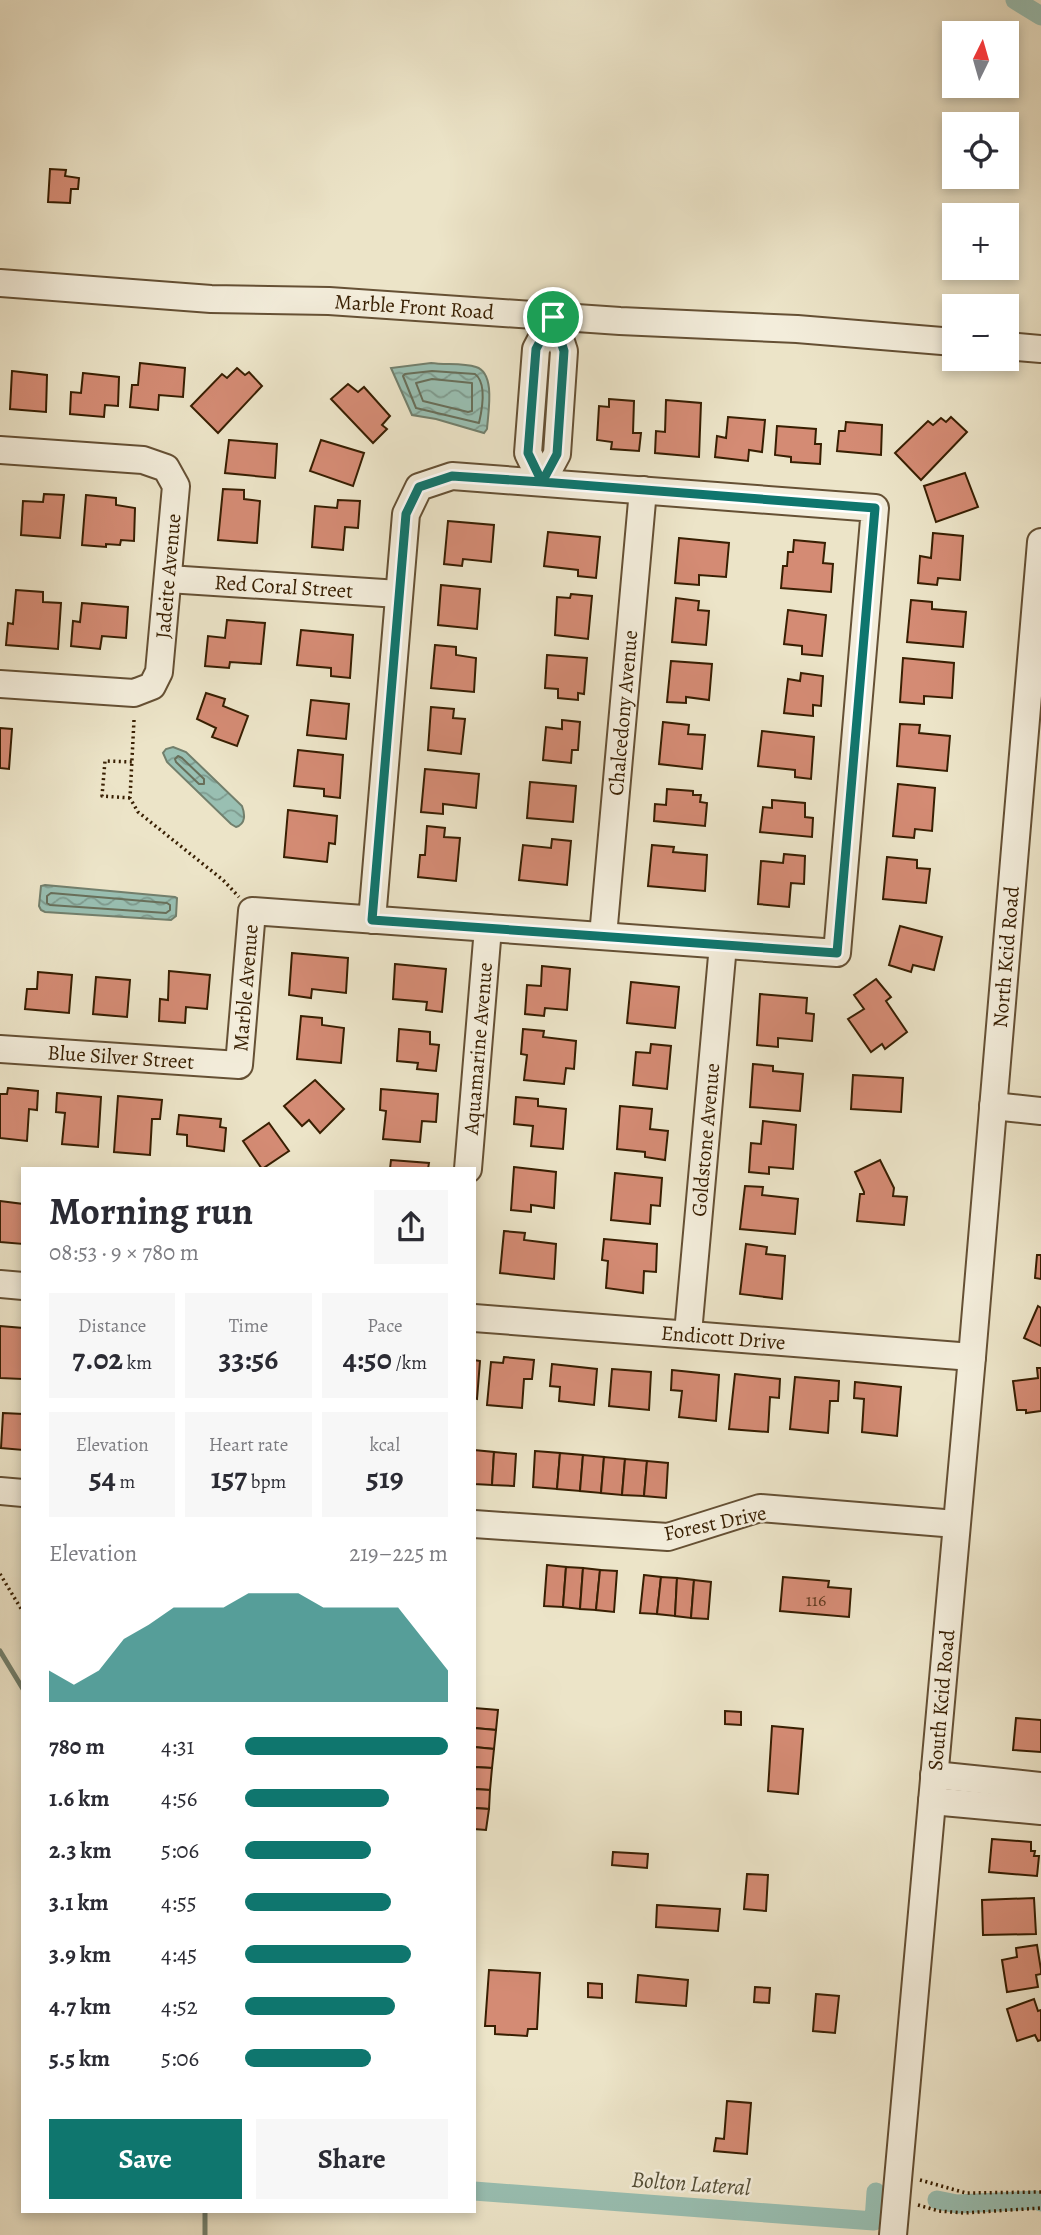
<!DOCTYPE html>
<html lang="en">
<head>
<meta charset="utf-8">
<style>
	body { margin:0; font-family:Alegreya,serif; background:#f7f7f7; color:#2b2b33; height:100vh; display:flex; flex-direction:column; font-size:26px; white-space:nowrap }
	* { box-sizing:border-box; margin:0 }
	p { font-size:23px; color:#7c7c81 }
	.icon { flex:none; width:38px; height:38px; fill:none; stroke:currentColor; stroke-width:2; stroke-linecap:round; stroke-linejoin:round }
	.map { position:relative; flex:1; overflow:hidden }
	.drawer { position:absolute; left:21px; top:1167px; width:455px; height:1046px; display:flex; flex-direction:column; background:#fff; border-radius:0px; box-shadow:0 4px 10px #0003 }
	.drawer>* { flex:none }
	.needle { width:46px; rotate:5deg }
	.tools { position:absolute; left:942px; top:21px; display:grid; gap:14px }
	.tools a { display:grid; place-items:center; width:77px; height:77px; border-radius:0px; background:#fff; box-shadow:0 4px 10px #0003; font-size:35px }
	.pin { position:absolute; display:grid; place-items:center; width:60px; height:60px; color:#fff; margin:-30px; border:4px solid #fff; border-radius:50%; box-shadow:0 2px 7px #0007 }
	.round { display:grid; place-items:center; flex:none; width:74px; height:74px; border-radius:0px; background:#f7f7f7 }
	.headline { display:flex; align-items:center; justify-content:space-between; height:119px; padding:0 28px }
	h1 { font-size:38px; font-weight:700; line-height:52px }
	.stats { display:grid; grid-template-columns:repeat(3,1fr); gap:10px; height:119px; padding:7px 28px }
	.stats div { display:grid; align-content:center; border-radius:0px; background:#f7f7f7; text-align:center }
	.stats b { font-size:30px; font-weight:700 }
	.stats small { font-size:19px; font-weight:400 }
	.stats p { font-size:19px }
	.chart { height:196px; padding:14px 28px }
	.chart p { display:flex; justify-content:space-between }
	.chart svg { width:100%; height:126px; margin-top:7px; fill:#0f766e; opacity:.7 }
	.primary-button { display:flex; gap:14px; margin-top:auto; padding:14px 28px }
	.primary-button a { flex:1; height:80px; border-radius:0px; background:#0f766e; color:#fff; font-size:28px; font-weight:700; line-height:80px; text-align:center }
	.primary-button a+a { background:#f7f7f7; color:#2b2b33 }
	ul { padding:0 28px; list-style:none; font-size:23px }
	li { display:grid; grid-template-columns:112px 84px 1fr; align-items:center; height:52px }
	li i { height:18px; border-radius:9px; background:#0f766e }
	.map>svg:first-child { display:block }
	.water { fill:url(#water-waves); stroke:#727f6c; stroke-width:2 }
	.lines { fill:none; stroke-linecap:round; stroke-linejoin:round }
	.shore { stroke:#686f5a; stroke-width:2 }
	.stream { stroke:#727f6c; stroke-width:5 }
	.canal { stroke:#99bfb2; stroke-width:19 }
	.building { fill:#d48b74; stroke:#381f02; stroke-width:2 }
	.minor-casing { stroke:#655034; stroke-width:30 }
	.path { stroke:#381f02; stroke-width:3.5; stroke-dasharray:2 3.5; stroke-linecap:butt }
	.minor { stroke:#f3eddb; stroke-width:26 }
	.route-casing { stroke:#fff; stroke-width:14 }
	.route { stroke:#0f766e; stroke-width:9 }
	.labels { text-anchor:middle; stroke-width:5; stroke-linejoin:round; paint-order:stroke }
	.number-label { font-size:18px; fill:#5f3a1e }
	.street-label { font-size:21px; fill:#381f02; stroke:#f3eddb }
	.water-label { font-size:23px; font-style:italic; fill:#554f37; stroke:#f3eddb }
</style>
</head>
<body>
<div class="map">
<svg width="1041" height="2235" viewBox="0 0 1041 2235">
	<defs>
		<pattern id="water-waves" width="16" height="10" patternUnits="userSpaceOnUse" patternTransform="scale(1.75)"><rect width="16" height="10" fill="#99bfb2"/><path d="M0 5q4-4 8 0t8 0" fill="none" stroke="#7e9b8f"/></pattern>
	</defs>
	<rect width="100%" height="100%" fill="#ece4c8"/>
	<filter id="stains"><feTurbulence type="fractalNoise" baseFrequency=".00286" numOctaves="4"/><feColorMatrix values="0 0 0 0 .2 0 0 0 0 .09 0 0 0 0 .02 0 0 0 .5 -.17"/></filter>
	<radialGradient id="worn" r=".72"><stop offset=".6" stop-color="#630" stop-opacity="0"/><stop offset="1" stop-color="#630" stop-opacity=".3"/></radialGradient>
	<g class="water">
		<path d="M431,363C445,365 463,363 476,367C496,373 488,413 487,429L484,433L436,419L412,415L391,368Z"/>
		<path d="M173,747L186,752L242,806C245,814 246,824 236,827L231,824L167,762L163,753L166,749Z"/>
		<path d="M45,885L175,897L177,898L176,916L171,920L45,912L41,910L39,906L41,886Z"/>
	</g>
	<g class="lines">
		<g class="shore">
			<path d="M432,371L475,374C487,383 482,410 479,423L416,408L403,376L405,374Z"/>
			<path d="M432,379L472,383V411L468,412L423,401L416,383Z"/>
			<path d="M178,756L182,758L204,779V784H199L176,762L175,759Z"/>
			<path d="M51,893L167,903L170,905V910L166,913L50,905L47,903V896Z"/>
		</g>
		<g class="stream">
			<path d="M0,1651L23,1689"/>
			<path d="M205,2212V2235"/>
		</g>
		<g class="canal">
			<path d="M1015,0L1041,16"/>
			<path d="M474,2191L874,2221L876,2192"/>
			<path d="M937,2200L957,2204L1036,2200L1041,2202"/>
		</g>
	</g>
	<g class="building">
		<path d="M50,169L66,170L65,176L79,178L78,189H71L70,203L48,202Z"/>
		<path d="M140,363L185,368L183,397L159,395L158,410L130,407L132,385H138Z"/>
		<path d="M237,368L245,375L249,372L262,386L218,433L191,406L222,374L227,378Z"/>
		<path d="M12,371L47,375L46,412L10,409Z"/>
		<path d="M83,373L119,377L118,406L105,405L104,417L70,414L71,392L81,393Z"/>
		<path d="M348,384L358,392L364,387L390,416L382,425L387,429L373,443L331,399Z"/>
		<path d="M609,399L634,401L633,433H641L639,451L611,449L612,442L597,440L599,406L609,407Z"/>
		<path d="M666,400L701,403L699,457L655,453L656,431L665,432Z"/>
		<path d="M728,417L765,420L762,452L749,450L748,461L715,457L717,436L726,438Z"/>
		<path d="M951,417L967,432L921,480L895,453L928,421L933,425L941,418L946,422Z"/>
		<path d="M846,422L882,425L881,455L837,451L839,431H845Z"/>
		<path d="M777,426L816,429L815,444H821L820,464L791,462V457L775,455Z"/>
		<path d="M229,440L277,444L275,478L225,473Z"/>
		<path d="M321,440L364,453L353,486L310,471Z"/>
		<path d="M965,473L978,507L936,522L924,486Z"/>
		<path d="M223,489L244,490V499L260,501L257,543L218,540Z"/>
		<path d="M44,494L64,495L60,538L21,535L23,501L43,502Z"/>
		<path d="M86,495L116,498V505L135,508L134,541L121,540L120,545L106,544V547L82,545Z"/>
		<path d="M338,500L360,501L358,528L345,527L343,550L312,547L315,506L337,508Z"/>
		<path d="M448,521L494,525L491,562L463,559L462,566L444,564Z"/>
		<path d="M548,532L600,537L596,578L578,576V570L544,566Z"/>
		<path d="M933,533L963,536L960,580L938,578L937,585L918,583L920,556L931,558Z"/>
		<path d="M679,538L729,543L726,577L699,575V585L675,583Z"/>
		<path d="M794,540L825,543L823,563L833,564L831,592L781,588L783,566H787L788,552H793Z"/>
		<path d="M441,585L480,589L477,629L438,625Z"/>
		<path d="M16,590L43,592V602L61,603L58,649L6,645L8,623L13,624Z"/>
		<path d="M571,594L592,596L588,639L555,635L557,597L570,598Z"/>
		<path d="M676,598L699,601L698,610L709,611L706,645L672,642Z"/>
		<path d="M911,600L932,602V609L966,612L963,647L907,642Z"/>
		<path d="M82,603L128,607L126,638L102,636L100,649L71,646L73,621L80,622Z"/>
		<path d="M788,610L826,615L822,656L802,654V646L784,644Z"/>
		<path d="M227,620L265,623L261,664L230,662L229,668L205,666L208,636L225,638Z"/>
		<path d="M301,630L353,635L350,678L331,676V668L297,665Z"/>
		<path d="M435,645L456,647V655L476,658L474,692L431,688Z"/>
		<path d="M547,655L587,658L584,694L578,693V700L558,698V689L545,688Z"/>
		<path d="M903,658L954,663L952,698L924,696V704L900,702Z"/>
		<path d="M671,661L712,664L709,700L686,697V703L667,702Z"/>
		<path d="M801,673L823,676L821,706L813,705V716L784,713L788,679L800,681Z"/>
		<path d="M206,693L225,699L223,706L248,716L237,746L212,737L216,728L197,719Z"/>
		<path d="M311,700L349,704L346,739L307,735Z"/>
		<path d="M431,707L454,709L453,718L465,719L461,754L428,750Z"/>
		<path d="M562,720L580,722L578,750H572L571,763L543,760L546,727L562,729Z"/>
		<path d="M663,722L689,725L688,734L705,735L702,769L659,764Z"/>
		<path d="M900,724L920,725L919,733L950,736L947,771L897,766Z"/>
		<path d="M0,728L12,729L9,769L0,768Z"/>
		<path d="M762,731L814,737L811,779L795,777V770L758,766Z"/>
		<path d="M298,750L343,755L340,798L324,796V789L294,786Z"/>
		<path d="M425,769L479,774L476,808L443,804V814L421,812Z"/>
		<path d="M530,782L576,786L573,822L527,818Z"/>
		<path d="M898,784L935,788L932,831L915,829L914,838L893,836Z"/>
		<path d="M667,789L693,791V795H701L700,802L707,803L705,826L654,821L655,804L666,805Z"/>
		<path d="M772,800L805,803V817L813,818L812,837L760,832L763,807L772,808Z"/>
		<path d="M288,810L337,816L335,844L329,843L327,862L284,857Z"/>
		<path d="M427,826L445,828L444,837L460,838L456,881L418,877L420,855H425Z"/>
		<path d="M552,839L571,841L567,885L519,880L523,845L551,848Z"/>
		<path d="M652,845L674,847L673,852L707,855L705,891L648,886Z"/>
		<path d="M784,854L805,856L804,884L791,883L789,907L758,904L761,861L783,863Z"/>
		<path d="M887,857L917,860V868L930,869L926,903L883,899Z"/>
		<path d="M900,926L942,937L934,970L913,965L911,972L889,965Z"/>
		<path d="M292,953L348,958L346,993L312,989L311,998L289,995Z"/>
		<path d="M395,964L446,969L442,1012L426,1010L427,1002L393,999Z"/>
		<path d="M542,966L570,969L567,1010L545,1008L544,1016L525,1014L527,985L541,986Z"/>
		<path d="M169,971L210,975L207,1009L186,1007L185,1023L159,1021L160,999L168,1000Z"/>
		<path d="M38,972L72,975L69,1013L25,1009L27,989H37Z"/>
		<path d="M96,977L130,980L127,1017L93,1014Z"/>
		<path d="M876,979L891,997L886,1001L907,1032L885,1049L882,1044L871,1052L848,1019L864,1009L854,995Z"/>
		<path d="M631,982L679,987L675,1028L627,1023Z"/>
		<path d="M760,994L807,998L806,1013L814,1014L812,1041L778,1038V1047L757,1045Z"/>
		<path d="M301,1016L322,1018V1025L344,1028L341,1063L297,1059Z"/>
		<path d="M399,1029L430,1032V1044L439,1045L436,1071L417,1069L418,1063L397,1061Z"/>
		<path d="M523,1029L544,1031L543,1037L576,1041L574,1069L566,1068L564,1084L524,1080L527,1055L521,1054Z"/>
		<path d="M651,1044L671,1046L667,1089L633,1085L636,1052L650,1053Z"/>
		<path d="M753,1064L773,1066V1071L803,1074L800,1111L750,1107Z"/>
		<path d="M853,1075L903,1078L901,1112L851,1109Z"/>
		<path d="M315,1080L344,1109L320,1133L309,1120L302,1126L284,1106Z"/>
		<path d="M8,1088L38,1091L37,1110L29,1109L27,1141L0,1138V1094H7Z"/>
		<path d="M381,1089L438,1094L436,1122L422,1121L420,1142L383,1139L386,1111L380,1110Z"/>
		<path d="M57,1093L101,1097L98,1147L62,1144L65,1113L56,1112Z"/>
		<path d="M118,1096L162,1100L160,1119H152L150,1155L114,1152Z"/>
		<path d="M516,1097L538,1099V1106L566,1109L563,1149L531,1146L533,1126L514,1124Z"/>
		<path d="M620,1106L652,1109L650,1129L668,1131L665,1160L645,1157V1152L617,1149Z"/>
		<path d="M179,1115L221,1119L220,1127L226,1128L224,1151L187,1146V1135L177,1134Z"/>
		<path d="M763,1121L796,1125L793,1169L769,1167V1174L749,1172L751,1143L761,1144Z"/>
		<path d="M269,1123L289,1151L262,1169L243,1141Z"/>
		<path d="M391,1160L429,1163L428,1169H390Z"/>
		<path d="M880,1160L894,1188L893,1196L907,1197L904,1225L857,1221L860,1194H864V1192L855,1172Z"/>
		<path d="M514,1167L556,1172L554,1208L531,1205V1212L511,1210Z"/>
		<path d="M615,1173L662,1178L660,1206L651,1205L650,1224L611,1220Z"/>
		<path d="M745,1186L763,1187L762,1195L798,1199L795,1234L740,1229Z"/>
		<path d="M0,1201L23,1204V1244L0,1242Z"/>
		<path d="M504,1231L525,1233L524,1240L556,1244L554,1279L500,1273Z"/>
		<path d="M604,1239L657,1244L656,1272L644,1271L643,1293L606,1288L608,1261L602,1260Z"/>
		<path d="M746,1244L767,1247L766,1254L785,1256L782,1299L740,1294Z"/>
		<path d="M1037,1255H1041V1279L1035,1278Z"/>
		<path d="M1038,1306L1041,1308V1346L1024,1338Z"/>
		<path d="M0,1326L23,1328L22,1379L0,1378Z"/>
		<path d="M504,1357L534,1360L532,1379H524L522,1408L487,1405L491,1362L503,1363Z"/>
		<path d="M474,1360L480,1361L477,1399L474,1398Z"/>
		<path d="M552,1364L597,1369L594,1405L559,1401L560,1387L550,1386Z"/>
		<path d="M1037,1368H1041V1411L1026,1413V1410H1017L1013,1381L1038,1378Z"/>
		<path d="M612,1369L651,1372L649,1410L609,1406Z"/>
		<path d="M672,1370L719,1375L716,1421L679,1417L682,1391L671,1390Z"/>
		<path d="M735,1374L780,1379L779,1398L770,1397L768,1432L729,1429Z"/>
		<path d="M795,1377L839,1381L838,1401H830L828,1433L790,1429Z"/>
		<path d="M855,1382L901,1387L897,1436L862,1432L864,1399L854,1398Z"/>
		<path d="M3,1413L23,1414V1450L1,1448Z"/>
		<path d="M474,1450L494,1452L492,1485L474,1484Z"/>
		<path d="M535,1451L560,1453L557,1489L533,1487Z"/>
		<path d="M494,1452L516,1454L514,1486L492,1485Z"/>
		<path d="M560,1453L583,1455L580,1491L557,1489Z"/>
		<path d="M583,1455L604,1457L601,1493L580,1491Z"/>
		<path d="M604,1457L625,1459L622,1495L601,1493Z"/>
		<path d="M625,1459L647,1461L644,1496L622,1495Z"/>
		<path d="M647,1461L668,1463L666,1498L644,1496Z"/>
		<path d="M547,1565L566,1567L563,1607L544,1606Z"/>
		<path d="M566,1567L583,1568L580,1609L563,1607Z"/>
		<path d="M583,1568L600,1570L596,1610L580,1609Z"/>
		<path d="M600,1570L617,1571L614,1612L596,1610Z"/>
		<path d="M644,1575L661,1577L657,1614L640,1613Z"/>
		<path d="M661,1577L677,1578L675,1616L657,1614Z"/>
		<path d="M783,1577L829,1581L828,1587L851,1589L849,1617L780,1611Z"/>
		<path d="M677,1578L694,1580L691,1618L675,1616Z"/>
		<path d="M694,1580L711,1582L708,1619L691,1618Z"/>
		<path d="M474,1708L498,1710L496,1730L474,1728Z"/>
		<path d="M725,1711L741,1712V1725L725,1724Z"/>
		<path d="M1016,1718L1041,1720V1752L1013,1750Z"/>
		<path d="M772,1726L803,1729L798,1794L768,1791Z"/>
		<path d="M474,1728L496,1730L494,1749L474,1747Z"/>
		<path d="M474,1747L494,1749L492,1768L474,1767Z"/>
		<path d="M474,1767L492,1768L490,1790L474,1789Z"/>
		<path d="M474,1789L490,1790L489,1809L474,1808Z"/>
		<path d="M474,1808L489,1809L486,1830L474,1829Z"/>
		<path d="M992,1839L1031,1842V1851H1035L1034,1856H1039L1037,1876L989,1872Z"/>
		<path d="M613,1852L648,1854L647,1868L612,1865Z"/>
		<path d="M747,1874L768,1875L766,1911L744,1909Z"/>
		<path d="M1034,1898L1036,1934L983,1935L982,1900Z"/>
		<path d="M657,1905L720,1909L718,1931L656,1927Z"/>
		<path d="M1037,1945L1041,1970V1974L1036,1975L1038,1987L1007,1992L1002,1960L1017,1957L1016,1948Z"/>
		<path d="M489,1970L540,1973L537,2029H528L527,2036L495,2034V2026H485Z"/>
		<path d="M638,1975L688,1980L686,2006L636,2002Z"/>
		<path d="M588,1983L602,1984V1998L588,1997Z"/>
		<path d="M755,1987L770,1988L769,2003L754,2002Z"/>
		<path d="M816,1994L839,1996L835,2033L813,2031Z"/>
		<path d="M1034,1999L1038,2011L1041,2010V2040L1038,2041L1035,2035L1017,2041L1007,2009Z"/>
		<path d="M727,2101L751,2103L747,2154L714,2151L716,2138L724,2139Z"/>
	</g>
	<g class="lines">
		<g class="minor-casing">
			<g id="minor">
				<path id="s1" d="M0,283L211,299L329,301L620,321L797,329L954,342"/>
				<path d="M1006,346L1041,349"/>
				<path d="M0,450L143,460L166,468L176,486L159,672L152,686L134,693L0,684"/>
				<path d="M542,482L528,453L536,349L553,317"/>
				<path d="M542,482L557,454L564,351L553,317"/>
				<path id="s2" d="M168,579L399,594"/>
				<path id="s3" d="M603,936L643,490"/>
				<path id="s4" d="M0,1049L239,1065L252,911L837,953L875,508L452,476L419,487L406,514L372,920"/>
				<path d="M993,1106L1041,1111"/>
				<path id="s5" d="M468,1169L488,928"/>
				<path d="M0,1284L23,1286"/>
				<path id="s6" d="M474,1318L972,1357"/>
				<path id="s7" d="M688,1333L723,945"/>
				<path d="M0,1491L23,1493"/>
				<path d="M474,1524L668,1537L760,1508L956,1524"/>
				<path d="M934,1775L1041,1786"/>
				<path d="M932,1801L1041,1811"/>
				<path id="s8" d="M893,2235L972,1357L1041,542"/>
			</g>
		</g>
		<g class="path">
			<path d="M134,720L130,798L138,812L223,880L239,897"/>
			<path d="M130,798L102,796L105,761L134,762"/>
			<path d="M0,1574L23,1612"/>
			<path d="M920,2180L966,2193L1041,2192"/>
			<path d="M918,2205L939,2211L964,2213L1041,2208"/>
		</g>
		<use href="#minor" class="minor"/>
	</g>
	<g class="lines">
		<g class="route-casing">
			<path id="route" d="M553,317L564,351L557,454L542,482L452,476L419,487L406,514L372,920L837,953L875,508L542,482L528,453L536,349L553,317"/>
		</g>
		<use href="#route" class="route"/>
	</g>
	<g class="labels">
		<g class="number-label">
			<text x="816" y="1606">116</text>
		</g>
		<g class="street-label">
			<text dy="7" stroke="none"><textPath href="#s1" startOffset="415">Marble Front Road</textPath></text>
			<text transform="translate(168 576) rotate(-85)" y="7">Jadeite Avenue</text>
			<text dy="7" stroke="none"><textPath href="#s2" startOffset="116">Red Coral Street</textPath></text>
			<text dy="7" stroke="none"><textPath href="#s3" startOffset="224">Chalcedony Avenue</textPath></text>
			<text dy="7" stroke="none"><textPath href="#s8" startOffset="1283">North Kcid Road</textPath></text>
			<text dy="7" stroke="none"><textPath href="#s4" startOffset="317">Marble Avenue</textPath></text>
			<text dy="7" stroke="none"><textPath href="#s5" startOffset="121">Aquamarine Avenue</textPath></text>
			<text dy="7" stroke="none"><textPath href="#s4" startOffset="121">Blue Silver Street</textPath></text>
			<text dy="7" stroke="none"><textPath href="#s7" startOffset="194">Goldstone Avenue</textPath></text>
			<text dy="7" stroke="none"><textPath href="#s6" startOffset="250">Endicott Drive</textPath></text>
			<text transform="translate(715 1523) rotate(-12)" y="7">Forest Drive</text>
			<text dy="7" stroke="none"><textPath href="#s8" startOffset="537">South Kcid Road</textPath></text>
		</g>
		<g class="water-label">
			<text transform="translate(691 2183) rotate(4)" y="8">Bolton Lateral</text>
		</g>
	</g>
	<rect width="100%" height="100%" filter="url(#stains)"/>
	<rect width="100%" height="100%" fill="url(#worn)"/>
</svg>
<div class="tools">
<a><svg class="needle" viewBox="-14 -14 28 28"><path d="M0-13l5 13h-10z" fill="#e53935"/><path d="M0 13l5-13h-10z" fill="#7c7c81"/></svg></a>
<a><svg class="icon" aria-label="locate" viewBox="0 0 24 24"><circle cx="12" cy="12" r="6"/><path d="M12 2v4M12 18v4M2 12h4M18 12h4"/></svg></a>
<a>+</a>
<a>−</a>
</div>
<div class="pin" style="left:553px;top:317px;background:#1e9e55"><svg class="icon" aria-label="arrive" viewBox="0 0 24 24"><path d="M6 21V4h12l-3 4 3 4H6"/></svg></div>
<section class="drawer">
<div class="headline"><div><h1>Morning run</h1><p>08:53 · 9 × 780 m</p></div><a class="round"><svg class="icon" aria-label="share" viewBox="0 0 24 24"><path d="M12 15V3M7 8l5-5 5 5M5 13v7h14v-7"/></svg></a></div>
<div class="stats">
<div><p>Distance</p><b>7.02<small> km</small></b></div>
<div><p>Time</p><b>33:56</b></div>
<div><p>Pace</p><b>4:50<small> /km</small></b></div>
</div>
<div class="stats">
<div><p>Elevation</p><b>54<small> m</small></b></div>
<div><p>Heart rate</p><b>157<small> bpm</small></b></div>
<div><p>kcal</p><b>519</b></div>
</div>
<div class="chart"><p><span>Elevation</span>219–225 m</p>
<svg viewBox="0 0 160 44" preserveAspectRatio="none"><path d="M0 44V33L10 38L20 33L30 22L40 17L50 11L60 11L70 11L80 6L90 6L100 6L110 11L120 11L130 11L140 11L150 22L160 33V44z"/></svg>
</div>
<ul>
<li><b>780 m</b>4:31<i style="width:100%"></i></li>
<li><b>1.6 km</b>4:56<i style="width:71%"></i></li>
<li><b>2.3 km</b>5:06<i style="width:62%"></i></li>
<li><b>3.1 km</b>4:55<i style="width:72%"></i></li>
<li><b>3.9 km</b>4:45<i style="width:82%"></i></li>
<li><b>4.7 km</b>4:52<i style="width:74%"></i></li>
<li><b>5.5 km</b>5:06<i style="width:62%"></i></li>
</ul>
<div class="primary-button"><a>Save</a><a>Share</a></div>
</section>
</div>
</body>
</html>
